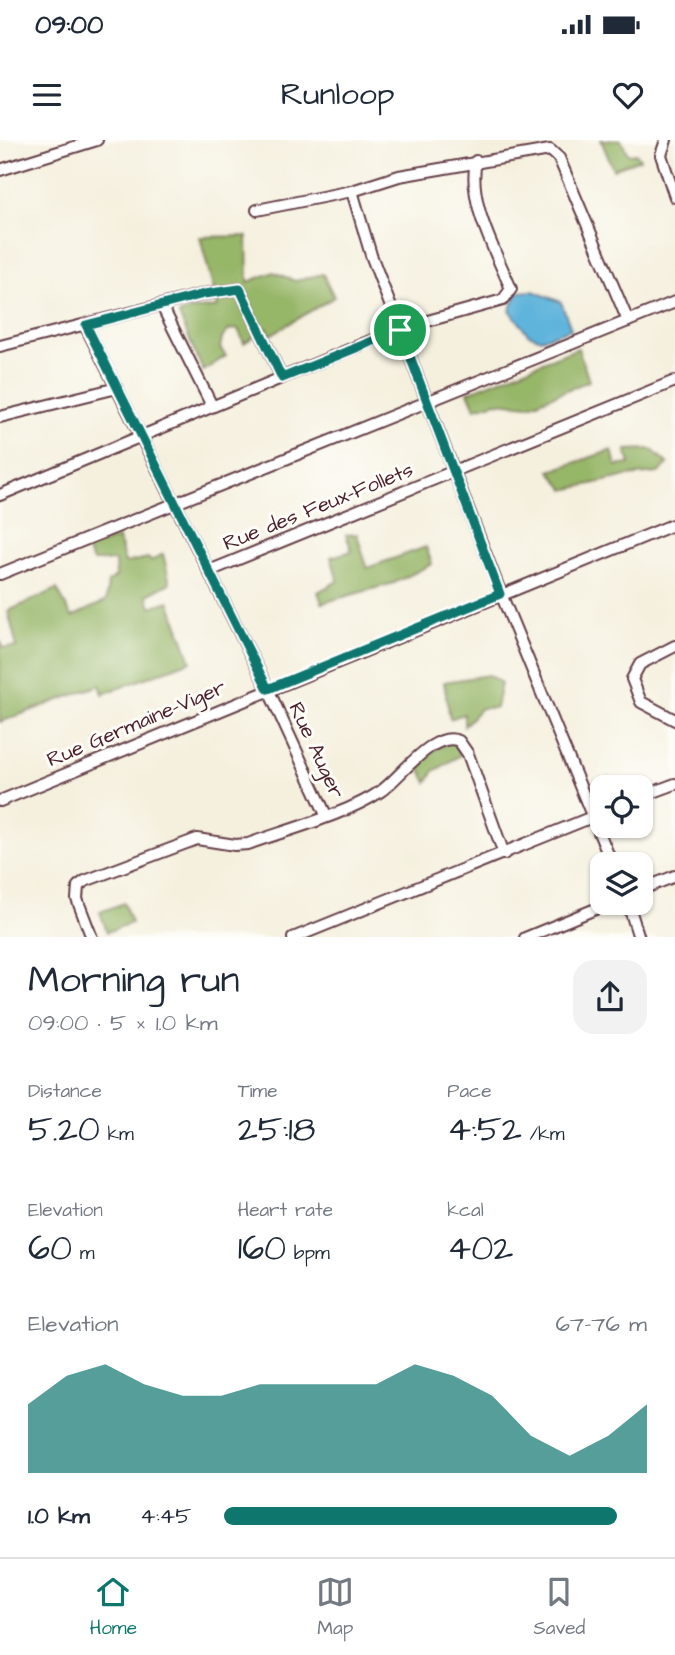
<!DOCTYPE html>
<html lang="en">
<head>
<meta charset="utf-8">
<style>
	body { margin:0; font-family:"Architects Daughter",sans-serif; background:#f2f2f3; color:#1f2937; height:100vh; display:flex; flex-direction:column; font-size:26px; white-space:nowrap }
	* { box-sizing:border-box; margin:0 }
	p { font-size:23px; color:#747a83 }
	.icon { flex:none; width:38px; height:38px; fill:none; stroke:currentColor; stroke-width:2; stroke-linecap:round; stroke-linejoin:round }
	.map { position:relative; height:797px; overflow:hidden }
	.sheet { display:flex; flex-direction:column; background:#fff; flex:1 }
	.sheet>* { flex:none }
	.buttons { position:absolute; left:590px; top:635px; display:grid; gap:14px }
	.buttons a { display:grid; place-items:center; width:63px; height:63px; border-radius:14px; background:#fff; box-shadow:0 2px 5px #0004; font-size:35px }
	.pin { position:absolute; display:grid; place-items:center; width:60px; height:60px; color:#fff; margin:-30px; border:4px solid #fff; border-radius:50%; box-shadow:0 2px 7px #0007 }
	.round { display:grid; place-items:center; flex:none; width:74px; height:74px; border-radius:21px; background:#f2f2f3 }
	.overview { display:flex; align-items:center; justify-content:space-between; height:119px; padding:0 28px }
	h1 { font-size:38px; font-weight:600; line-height:52px }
	.figures { display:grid; grid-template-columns:repeat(3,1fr); gap:10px; height:119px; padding:7px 28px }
	.figures div { display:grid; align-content:center }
	.figures b { font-size:35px; font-weight:600 }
	.figures small { font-size:19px; font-weight:400 }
	.figures p { font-size:19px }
	.chart { height:196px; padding:14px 28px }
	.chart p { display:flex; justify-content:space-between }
	.chart svg { width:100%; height:126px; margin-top:7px; fill:#0f766e; opacity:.7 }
	ul { padding:0 28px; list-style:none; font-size:23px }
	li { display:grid; grid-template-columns:112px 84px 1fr; align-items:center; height:52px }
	li i { height:18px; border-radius:9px; background:#0f766e }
	.status { display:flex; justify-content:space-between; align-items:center; height:49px; padding:0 35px; background:#fff; direction:ltr }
	.status svg { height:19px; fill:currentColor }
	header { display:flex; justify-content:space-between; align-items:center; height:91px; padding:0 28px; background:#fff; font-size:32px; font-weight:600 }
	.menu { display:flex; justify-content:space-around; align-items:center; height:98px; border-top:2px solid #e0e1e3; background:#fff; font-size:19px; color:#747a83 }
	.menu a { display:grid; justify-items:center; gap:4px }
	.menu .selected { color:#0f766e }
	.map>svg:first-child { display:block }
	.forest { fill:#96b668; stroke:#706a4a; stroke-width:2 }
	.water { fill:#5fb4db; stroke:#546a83; stroke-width:2 }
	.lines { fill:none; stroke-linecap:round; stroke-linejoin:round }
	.minor-casing { stroke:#643e46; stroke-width:14 }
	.minor { stroke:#fff; stroke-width:10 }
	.route-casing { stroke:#fff; stroke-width:14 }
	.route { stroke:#0f766e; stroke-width:9 }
	.labels { text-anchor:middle; stroke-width:6; stroke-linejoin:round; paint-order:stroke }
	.street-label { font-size:21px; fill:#4a1f2b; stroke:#fdfcf7 }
</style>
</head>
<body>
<div class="status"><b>09:00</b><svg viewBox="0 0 49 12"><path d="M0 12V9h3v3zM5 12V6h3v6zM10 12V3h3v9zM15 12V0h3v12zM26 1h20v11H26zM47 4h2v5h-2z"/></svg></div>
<header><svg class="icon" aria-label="menu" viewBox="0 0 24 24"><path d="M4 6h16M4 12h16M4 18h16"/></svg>Runloop<svg class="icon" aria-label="heart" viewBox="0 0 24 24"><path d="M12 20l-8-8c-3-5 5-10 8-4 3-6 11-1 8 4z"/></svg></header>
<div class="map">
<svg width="675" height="798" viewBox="0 0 675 798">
	<rect width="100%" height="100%" fill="#fdfcf7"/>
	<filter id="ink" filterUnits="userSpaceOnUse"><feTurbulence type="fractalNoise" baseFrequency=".0143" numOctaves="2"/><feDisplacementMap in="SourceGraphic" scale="14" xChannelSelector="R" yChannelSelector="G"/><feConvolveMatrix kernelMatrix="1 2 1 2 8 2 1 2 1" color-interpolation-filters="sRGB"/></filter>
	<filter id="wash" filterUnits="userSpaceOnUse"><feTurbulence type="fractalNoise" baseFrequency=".00686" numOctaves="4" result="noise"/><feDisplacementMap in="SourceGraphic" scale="28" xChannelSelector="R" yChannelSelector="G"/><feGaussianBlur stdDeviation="1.57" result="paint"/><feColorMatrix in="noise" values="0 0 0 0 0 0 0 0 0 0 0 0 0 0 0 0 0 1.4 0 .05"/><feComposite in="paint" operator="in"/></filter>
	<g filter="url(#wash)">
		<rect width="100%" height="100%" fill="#f5f0de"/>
		<g class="forest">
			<path d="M601,0H621L628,14L636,13L640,19L613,29Z"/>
			<path d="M247,96L248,142L274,132L295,141L323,134L334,157L270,195L267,188L244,203L238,189L229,190L222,198L220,208L226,216L203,231L179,175L189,170L218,167L200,97Z"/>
			<path d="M578,208L589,241L530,265L496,262L475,268L468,252Z"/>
			<path d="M651,309L668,324L658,333L627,336L565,350L550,331L612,310L616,326L630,324L626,310Z"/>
			<path d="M357,394L367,428L426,407L432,424L394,443L322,463L318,452L338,441L331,417L352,411L346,395Z"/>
			<path d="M118,398L125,423L148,418L151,421L163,414L170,443L147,455L151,467L169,461L191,521L103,554L100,545L0,582V501L4,508L17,507L8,471L57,449L72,477L106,461L108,442L116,437L115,421H93L86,409Z"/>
			<path d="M488,535L501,543L496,568H481L464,586V574L450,579L444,542Z"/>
			<path d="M453,600L460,615L433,632L427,643L420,627L426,615Z"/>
			<path d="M124,763L131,783L107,792L100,772Z"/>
		</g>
		<path class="water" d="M533,151L561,162L571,189L541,199L528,194L510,170L518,152Z"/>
	</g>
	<g filter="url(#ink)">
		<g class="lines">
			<g class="minor-casing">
				<g id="minor">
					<path d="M666,0L661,15L675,57"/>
					<path d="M0,30L97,0"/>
					<path d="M352,51L371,115L501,454L612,724"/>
					<path d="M257,70L352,51L399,36L550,10L559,18L628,181"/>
					<path d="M162,166L212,266"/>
					<path d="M85,185L268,549L326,675"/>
					<path d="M0,206L204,154L240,149L282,238"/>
					<path d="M0,277L117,248"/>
					<path d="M0,355L399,189L503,160L511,149C496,112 467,62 476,21"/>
					<path d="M209,431L675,241"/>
					<path d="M0,434L675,162"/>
					<path d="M675,506L640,524L632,539L641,562L675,580"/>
					<path d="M640,657L675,644"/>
					<path d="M0,661L675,384"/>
					<path d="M640,750L675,736"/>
					<path d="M628,763L639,798"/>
					<path d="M92,798L77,759L78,746L85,741L197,699L235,705L248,704C287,690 348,674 381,651C400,638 434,589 459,601L468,614L504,714"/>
					<path d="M293,798L602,673"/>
					<path d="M525,798L610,763"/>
				</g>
			</g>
			<use href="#minor" class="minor"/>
		</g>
	</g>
	<g class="lines" filter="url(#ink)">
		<g class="route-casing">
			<path id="route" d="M240,149L282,238L400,190L500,454L268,549L86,185L204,154Z"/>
		</g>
		<use href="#route" class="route"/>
	</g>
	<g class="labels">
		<g class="street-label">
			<text transform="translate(318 366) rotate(-22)" y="7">Rue des Feux-Follets</text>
			<text transform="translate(136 583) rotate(-23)" y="7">Rue Germaine-Viger</text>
			<text transform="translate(317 610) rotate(65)" y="7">Rue Auger</text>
		</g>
	</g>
</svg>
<div class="buttons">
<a><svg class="icon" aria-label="locate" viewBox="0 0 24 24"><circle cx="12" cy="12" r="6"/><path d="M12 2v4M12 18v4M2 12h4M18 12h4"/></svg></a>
<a><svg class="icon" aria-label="layers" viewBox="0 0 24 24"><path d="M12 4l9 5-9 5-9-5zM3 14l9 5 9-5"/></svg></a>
</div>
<div class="pin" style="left:400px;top:190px;background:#1e9e55"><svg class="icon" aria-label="arrive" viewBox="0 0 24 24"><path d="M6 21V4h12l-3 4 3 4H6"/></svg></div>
</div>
<section class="sheet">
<div class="overview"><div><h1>Morning run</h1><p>09:00 · 5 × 1.0 km</p></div><a class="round"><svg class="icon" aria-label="share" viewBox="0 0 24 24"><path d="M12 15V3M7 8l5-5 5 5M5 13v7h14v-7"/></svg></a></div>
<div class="figures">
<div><p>Distance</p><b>5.20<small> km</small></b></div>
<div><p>Time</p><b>25:18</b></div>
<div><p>Pace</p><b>4:52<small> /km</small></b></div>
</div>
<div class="figures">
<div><p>Elevation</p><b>60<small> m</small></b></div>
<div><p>Heart rate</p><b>160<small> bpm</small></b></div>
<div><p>kcal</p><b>402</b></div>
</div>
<div class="chart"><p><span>Elevation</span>67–76 m</p>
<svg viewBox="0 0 160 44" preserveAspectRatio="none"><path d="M0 44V20L10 10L20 6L30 13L40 17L50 17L60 13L70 13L80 13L90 13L100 6L110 10L120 17L130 31L140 38L150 31L160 20V44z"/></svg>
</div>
<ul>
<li><b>1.0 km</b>4:45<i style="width:93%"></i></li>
</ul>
</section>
<nav class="menu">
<a class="selected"><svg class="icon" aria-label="home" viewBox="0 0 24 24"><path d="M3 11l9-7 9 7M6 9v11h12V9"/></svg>Home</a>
<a><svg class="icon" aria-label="map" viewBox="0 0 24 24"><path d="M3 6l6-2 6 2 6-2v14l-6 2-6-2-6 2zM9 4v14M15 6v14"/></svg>Map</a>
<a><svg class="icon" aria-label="saved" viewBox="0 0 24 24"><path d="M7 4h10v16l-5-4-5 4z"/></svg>Saved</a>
</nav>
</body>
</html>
